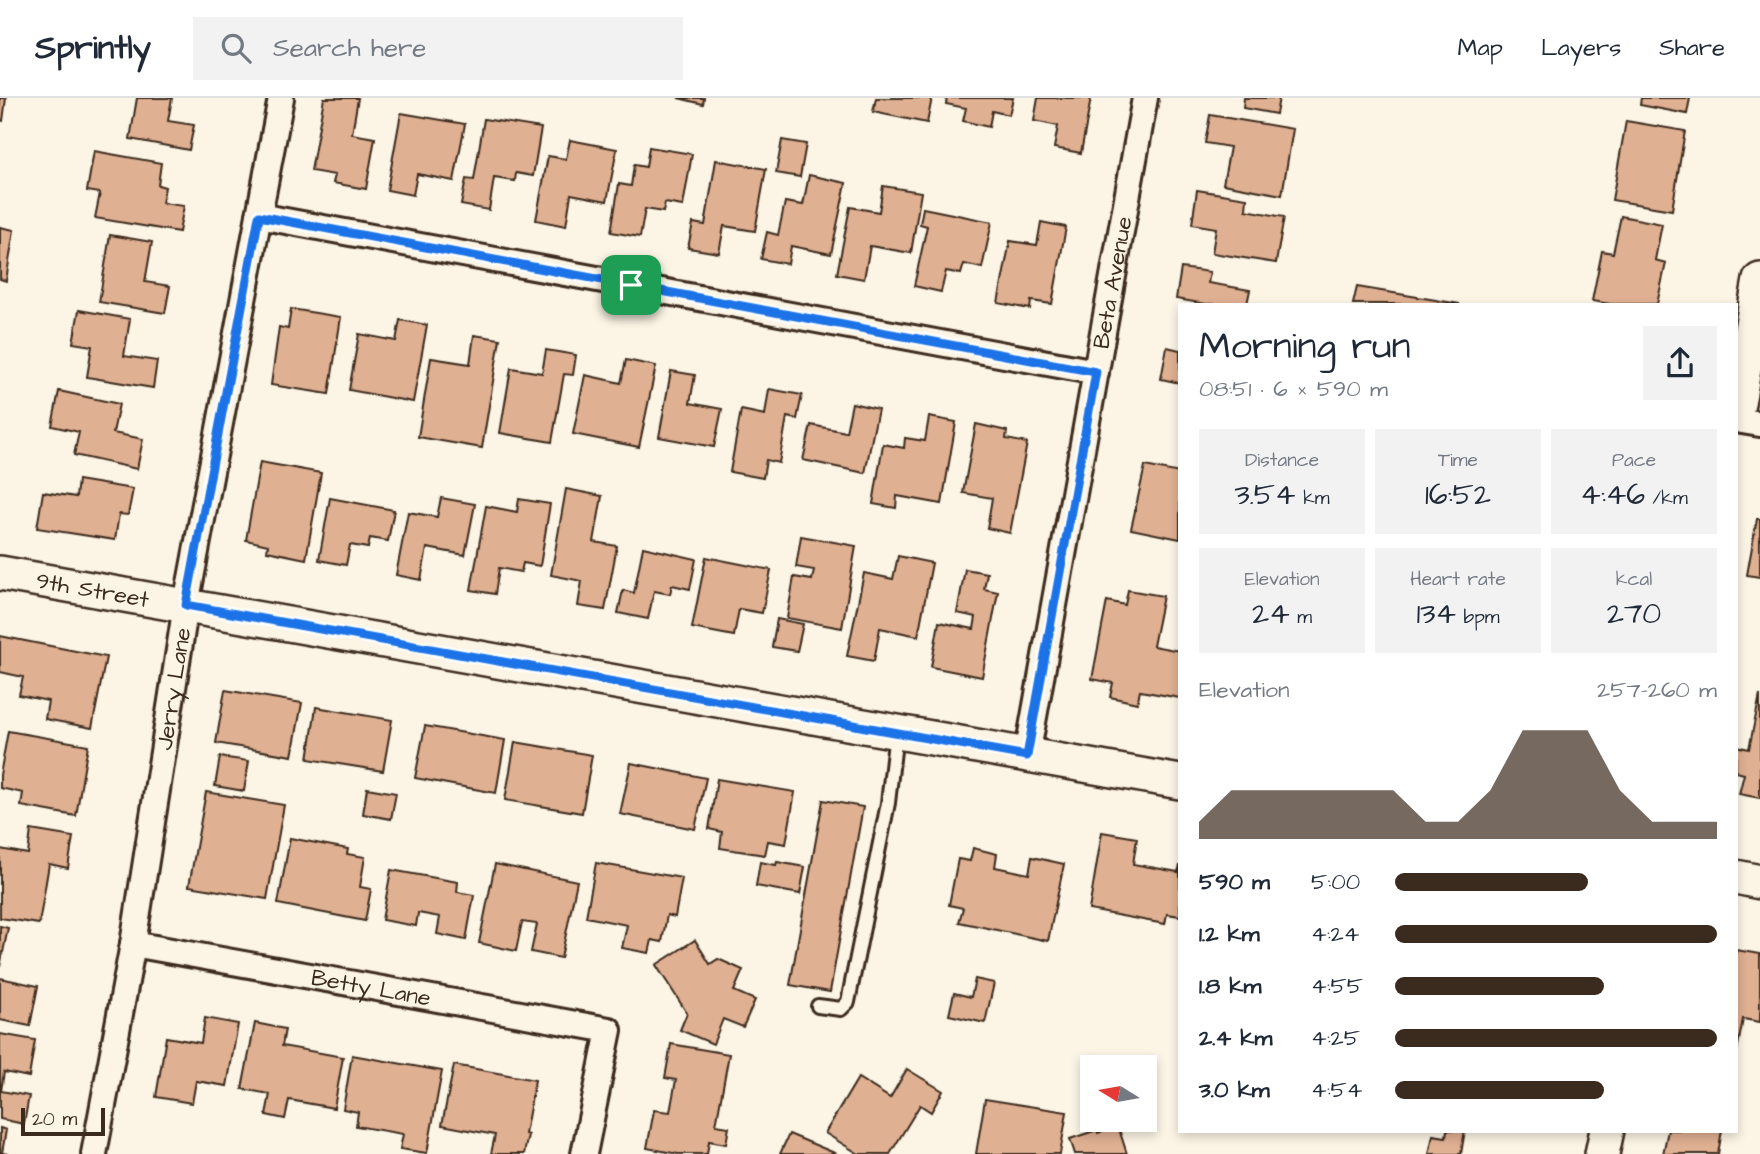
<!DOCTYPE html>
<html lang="en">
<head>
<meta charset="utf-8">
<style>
	body { margin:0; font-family:"Architects Daughter",sans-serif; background:#f2f2f3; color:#1f2937; height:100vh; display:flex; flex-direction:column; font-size:26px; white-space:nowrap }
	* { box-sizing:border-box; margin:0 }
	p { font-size:23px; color:#747a83 }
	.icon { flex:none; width:38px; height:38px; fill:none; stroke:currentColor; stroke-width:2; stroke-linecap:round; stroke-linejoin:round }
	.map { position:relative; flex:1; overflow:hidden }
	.details { position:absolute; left:1178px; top:205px; width:560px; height:830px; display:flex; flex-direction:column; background:#fff; border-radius:0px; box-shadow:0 4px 10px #0003 }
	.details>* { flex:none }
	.needle { width:46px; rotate:281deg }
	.controls { position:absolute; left:1080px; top:957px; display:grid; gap:14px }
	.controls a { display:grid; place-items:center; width:77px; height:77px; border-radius:0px; background:#fff; box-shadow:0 4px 10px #0003; font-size:35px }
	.scale { position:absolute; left:21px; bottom:18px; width:84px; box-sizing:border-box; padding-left:7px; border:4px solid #3b2a1e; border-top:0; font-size:19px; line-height:24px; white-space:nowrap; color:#3b2a1e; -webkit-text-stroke:5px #fcf5e5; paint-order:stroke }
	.pin { position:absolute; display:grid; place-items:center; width:60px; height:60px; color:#fff; margin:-30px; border-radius:14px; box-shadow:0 4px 10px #0006 }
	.round { display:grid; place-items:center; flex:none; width:74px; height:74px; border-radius:0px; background:#f2f2f3 }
	.headline { display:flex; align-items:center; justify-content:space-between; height:119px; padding:0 21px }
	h1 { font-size:38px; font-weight:600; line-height:52px }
	.figures { display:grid; grid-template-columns:repeat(3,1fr); gap:10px; height:119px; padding:7px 21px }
	.figures div { display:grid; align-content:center; border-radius:0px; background:#f2f2f3; text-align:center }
	.figures b { font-size:30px; font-weight:600 }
	.figures small { font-size:19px; font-weight:400 }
	.figures p { font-size:19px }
	.chart { height:196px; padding:14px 21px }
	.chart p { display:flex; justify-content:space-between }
	.chart svg { width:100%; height:126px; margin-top:7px; fill:#3b2a1e; opacity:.7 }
	ul { padding:0 21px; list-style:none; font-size:23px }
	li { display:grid; grid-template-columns:112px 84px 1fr; align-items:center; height:52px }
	li i { height:18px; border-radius:9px; background:#3b2a1e }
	header { display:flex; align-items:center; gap:42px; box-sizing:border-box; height:98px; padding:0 35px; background:#fff; border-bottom:2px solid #e0e1e3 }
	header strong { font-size:33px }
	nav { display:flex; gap:38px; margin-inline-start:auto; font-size:24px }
	.search { width:490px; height:63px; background:#f2f2f3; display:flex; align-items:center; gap:18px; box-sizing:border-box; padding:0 24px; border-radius:0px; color:#747a83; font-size:26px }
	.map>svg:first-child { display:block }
	.building { fill:#e0b092; stroke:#3b2a1e; stroke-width:2 }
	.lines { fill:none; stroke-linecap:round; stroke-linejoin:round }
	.lane-casing { stroke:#3b2a1e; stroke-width:18 }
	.street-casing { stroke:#3b2a1e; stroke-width:30 }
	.secondary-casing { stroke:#3b2a1e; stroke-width:38 }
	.lane { stroke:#fcf5e5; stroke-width:12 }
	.street { stroke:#fcf5e5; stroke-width:24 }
	.secondary { stroke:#fcf5e5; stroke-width:33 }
	.route-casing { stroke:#fff; stroke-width:14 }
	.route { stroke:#1a73e8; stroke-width:9 }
	.labels { text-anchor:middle; stroke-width:5; stroke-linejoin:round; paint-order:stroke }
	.street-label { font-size:23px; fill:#3b2a1e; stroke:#fcf5e5 }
</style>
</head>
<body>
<header>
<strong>Sprintly</strong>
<div class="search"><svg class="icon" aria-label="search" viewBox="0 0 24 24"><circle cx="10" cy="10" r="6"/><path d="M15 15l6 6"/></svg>Search here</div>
<nav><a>Map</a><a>Layers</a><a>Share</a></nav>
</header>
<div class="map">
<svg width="1760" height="1056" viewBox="0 0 1760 1056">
	<rect width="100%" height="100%" fill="#fcf5e5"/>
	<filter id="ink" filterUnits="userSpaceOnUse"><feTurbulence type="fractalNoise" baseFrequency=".0143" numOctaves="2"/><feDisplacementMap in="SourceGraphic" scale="14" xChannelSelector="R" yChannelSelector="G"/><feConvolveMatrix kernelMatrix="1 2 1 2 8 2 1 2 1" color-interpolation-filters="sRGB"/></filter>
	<g filter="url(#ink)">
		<g class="building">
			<path d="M0,0H6L3,23L0,22Z"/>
			<path d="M137,0H172L168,23L194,27L189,52L130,41Z"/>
			<path d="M324,0H358L352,36L375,40L366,91L333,85L335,77L311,73Z"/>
			<path d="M678,0H704L703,6Z"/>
			<path d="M876,0H932L927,25L873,14Z"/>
			<path d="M947,0H1013L1009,17L992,13L989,29L963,23L966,10L946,6Z"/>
			<path d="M1038,0H1091L1081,55L1054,50L1058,28L1034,23Z"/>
			<path d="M1244,0H1279L1276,16L1243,10Z"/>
			<path d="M1641,0H1690L1687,16L1640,7Z"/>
			<path d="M401,15L465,26L454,83L417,76L413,97L387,92Z"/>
			<path d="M1210,17L1293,31L1282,97L1223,86L1230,49L1205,45Z"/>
			<path d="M484,21L541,30L533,78L516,75L515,83L494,80L489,112L461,107L466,81L474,82Z"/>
			<path d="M1626,23L1685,33L1672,112L1612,102Z"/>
			<path d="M570,42L617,51L607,103L571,96L566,128L536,122L548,58L566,61Z"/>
			<path d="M782,42L806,46L800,79L776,75Z"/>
			<path d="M649,49L692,56L683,108L665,105L663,114L645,111L640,139L611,134L619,86L631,88L634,67L646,69Z"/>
			<path d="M94,53L161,65L158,87L165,89L162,105L184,108L179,134L95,120L100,95L87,93Z"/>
			<path d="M716,62L766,71L755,133L724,128L719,155L688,150L693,125L705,127Z"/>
			<path d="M809,77L846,85L831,156L791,148L788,166L761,161L767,134L778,137L785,104L803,107Z"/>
			<path d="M883,88L921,94L911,155L870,148L864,181L837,176L850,109L879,114Z"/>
			<path d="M1197,92L1247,100L1246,112L1284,119L1276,165L1212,155L1216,130L1192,126Z"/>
			<path d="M923,110L992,124L982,170L964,166L961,176L946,173L941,194L914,188L927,128L920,126Z"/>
			<path d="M1621,118L1662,126L1655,162L1666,165L1657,206H1610L1592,203L1602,153L1613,155Z"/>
			<path d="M1041,124L1066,129L1052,206L1031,203L1030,211L998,205L1010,143L1037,147Z"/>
			<path d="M0,129L14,132L6,183L0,181Z"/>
			<path d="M110,137L152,144L145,184L170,188L165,215L99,204Z"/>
			<path d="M1181,170L1210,174L1208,185L1250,192L1247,206H1206L1176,201Z"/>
			<path d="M1357,189L1460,206H1353Z"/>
			<path d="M291,211L341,219L329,296L271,287L279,229L288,231Z"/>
			<path d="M79,212L130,221L124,258L157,263L153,290L87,279L92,248L73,245Z"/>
			<path d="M400,222L427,227L413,304L349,292L359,236L396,243Z"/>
			<path d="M474,237L500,241L482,350L418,339L431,260L470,266Z"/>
			<path d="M1167,249L1180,252V285L1161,281Z"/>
			<path d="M546,252L576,257L573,277L564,276L552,344L500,335L511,270L542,275Z"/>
			<path d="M626,262L656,268L639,349L573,336L585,277L621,285Z"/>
			<path d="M671,273L695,277L690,305L722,311L714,349L659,339Z"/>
			<path d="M769,291L802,297L797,321L787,319L779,365L766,362L763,380L730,374L741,312L765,317Z"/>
			<path d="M59,293L119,306L113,335L143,341L137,371L74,357L79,334L52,328Z"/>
			<path d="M852,305L878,311L865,375L803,362L811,327L846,334Z"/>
			<path d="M929,319L956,324L942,406L897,398L896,410L873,406L883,346L904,350L905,340L925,343Z"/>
			<path d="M976,326L1007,333L1006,341L1027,345L1010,435L987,430L992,400L963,395Z"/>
			<path d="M260,364L321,375L306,461L267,453L268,447L246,442Z"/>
			<path d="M1145,368L1180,375V441L1131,431Z"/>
			<path d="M78,382L133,391L128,417L119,416L115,442L37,430L43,394L76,399Z"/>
			<path d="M566,391L602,398L594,444L617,448L605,512L578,508L582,483L551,477Z"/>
			<path d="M330,400L394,412L388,443L370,440L368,450L350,447L346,467L319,462Z"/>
			<path d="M441,400L475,406L465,457L427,450L421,482L396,477L408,414L437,419Z"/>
			<path d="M519,401L550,406L540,468L523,465L521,474L499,470L495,496L471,492L486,408L517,414Z"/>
			<path d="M1757,421H1760V479L1747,477Z"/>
			<path d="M801,438L856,448L842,530L787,520L794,479L812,482L814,472L796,469Z"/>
			<path d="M643,449L696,461L690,491L672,487L670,496L654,493L648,521L618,515L623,492L634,495Z"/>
			<path d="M898,458L932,465L918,538L880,530L874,563L847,558L864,475L893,481Z"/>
			<path d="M706,459L771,472L762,515L739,511L734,538L692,530Z"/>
			<path d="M965,471L987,475L984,491L998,494L982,579L931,569L939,524L974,531L976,519L957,515Z"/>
			<path d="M1128,492L1163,498L1153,548L1180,553V600L1140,593L1137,605L1110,599L1113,585L1092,581L1107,503L1125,507Z"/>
			<path d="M777,521L803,526L797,553L772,549Z"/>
			<path d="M0,538L106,559L92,630L45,621L48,603L19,597L23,579L0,574Z"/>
			<path d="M225,592L302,605L292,658L216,645Z"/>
			<path d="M1760,597V700L1739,696L1744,676L1736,674V648L1749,651Z"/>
			<path d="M316,609L392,622L383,673L308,661Z"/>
			<path d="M425,628L505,642L496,695L415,680Z"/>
			<path d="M8,633L88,647L76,718L21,708L23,695L0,690V677Z"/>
			<path d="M515,644L592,657L582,715L505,702Z"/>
			<path d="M220,659L249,663L244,693L215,688Z"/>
			<path d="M631,665L706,680L695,731L620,716Z"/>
			<path d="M717,681L795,694L786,746L768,743L765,757L720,750L722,734L709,731Z"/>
			<path d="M367,690L396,695L391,721L363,716Z"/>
			<path d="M206,694L284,707L267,801L189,788Z"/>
			<path d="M823,702L863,709L830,894L790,887Z"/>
			<path d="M31,732L73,739L68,770L49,766L39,826L0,820V751L28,756Z"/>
			<path d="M1102,734L1137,740L1133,766L1178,774L1180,767V818L1167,816L1165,826L1089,812Z"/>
			<path d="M290,740L348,751L347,756L365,759L360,789L371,791L365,823L278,806Z"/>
			<path d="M973,750L997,756L995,769L1029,776L1032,759L1064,766L1048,843L959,824L963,810L949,807L958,761L970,763Z"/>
			<path d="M760,764L776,767L777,764L805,769L800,796L756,788Z"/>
			<path d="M596,765L682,780L675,819L667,817L662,844L652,842L649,855L622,850L627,827L586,819Z"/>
			<path d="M495,766L577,783L561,860L531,854L537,826L522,824L516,853L479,845Z"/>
			<path d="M391,772L458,784L457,794L474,797L466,842L437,836L440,819L418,815L416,828L382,822Z"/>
			<path d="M0,828L8,830L0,869Z"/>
			<path d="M695,842L710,866L718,861L743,872L734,893L755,902L743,929L723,921L713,946L680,932L687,915L656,867Z"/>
			<path d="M1736,852L1760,856V924L1743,921L1736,959Z"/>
			<path d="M0,880L38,888L30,928L0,922Z"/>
			<path d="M975,881L994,885L985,925L949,917L954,895L971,899Z"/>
			<path d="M205,920L238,926L227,988L196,983L192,1005L156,999L166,939L201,945Z"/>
			<path d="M255,925L285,931L282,948L343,959L334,1010L289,1002L285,1021L266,1017L270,996L242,991Z"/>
			<path d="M0,936L35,942L29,979L4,974L1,993L29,998L24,1026L0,1021Z"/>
			<path d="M671,946L729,956L716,1027L729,1029L726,1046L709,1043L707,1056H678L647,1050L654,1012L670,1014L676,982L665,980Z"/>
			<path d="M352,957L442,973L427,1055L400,1051L403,1036L356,1028L358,1014L343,1011Z"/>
			<path d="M454,967L535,982L525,1036L528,1037L524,1056H491L495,1037L442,1027Z"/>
			<path d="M907,971L943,993L931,1014L920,1007L890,1056H859L825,1035L858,980L890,1000Z"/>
			<path d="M985,1001L1067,1014L1060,1056H976Z"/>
			<path d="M1118,1028L1127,1056H1075L1070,1041L1097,1032L1098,1035Z"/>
			<path d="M0,1030L6,1032L2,1055L8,1056H0Z"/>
			<path d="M1447,1032H1465L1461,1056H1429L1433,1037L1446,1039Z"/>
			<path d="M1668,1032H1722L1718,1056H1663Z"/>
			<path d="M789,1036L837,1056H780Z"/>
		</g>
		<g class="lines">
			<g class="lane-casing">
				<path id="lane" d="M818,908L841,911L848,904L888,705L896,635"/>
			</g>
			<g class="street-casing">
				<g id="street">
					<path d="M259,118L1096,274"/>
					<path d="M1736,322L1760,326"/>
					<path id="s1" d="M1027,658L1145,0"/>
					<path id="s2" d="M133,846L609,932L584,1056"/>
					<path id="s3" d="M94,1056L133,846L186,507L281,0"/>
				</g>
			</g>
			<g class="secondary-casing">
				<g id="secondary">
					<path d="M1736,316L1760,182"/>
					<path id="s4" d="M0,475L1180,684"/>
					<path d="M1736,779L1760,784"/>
					<path d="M1602,1056L1607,1032"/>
				</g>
			</g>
			<use href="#lane" class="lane"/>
			<use href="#street" class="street"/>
			<use href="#secondary" class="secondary"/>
		</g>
	</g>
	<g class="lines" filter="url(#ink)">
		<g class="route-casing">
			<path id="route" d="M259,118L1096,274L1027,658L186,507Z"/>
		</g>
		<use href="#route" class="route"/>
	</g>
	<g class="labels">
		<g class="street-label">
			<text dy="8" stroke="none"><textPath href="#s1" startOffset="481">Beta Avenue</textPath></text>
			<text dy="8" stroke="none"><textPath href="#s4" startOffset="94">9th Street</textPath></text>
			<text dy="8" stroke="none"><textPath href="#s3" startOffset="472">Jerry Lane</textPath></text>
			<text dy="8" stroke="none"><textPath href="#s2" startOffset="242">Betty Lane</textPath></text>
		</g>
	</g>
</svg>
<div class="controls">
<a><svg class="needle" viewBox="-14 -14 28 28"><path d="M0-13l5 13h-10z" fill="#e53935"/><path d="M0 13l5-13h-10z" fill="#747a83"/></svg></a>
</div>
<div class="scale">20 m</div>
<div class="pin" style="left:631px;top:187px;background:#1e9e55"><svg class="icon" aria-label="arrive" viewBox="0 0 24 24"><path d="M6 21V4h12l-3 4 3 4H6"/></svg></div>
<section class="details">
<div class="headline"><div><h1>Morning run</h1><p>08:51 · 6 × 590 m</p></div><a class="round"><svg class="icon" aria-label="share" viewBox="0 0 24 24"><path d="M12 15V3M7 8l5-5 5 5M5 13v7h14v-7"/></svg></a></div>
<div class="figures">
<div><p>Distance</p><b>3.54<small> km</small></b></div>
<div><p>Time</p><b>16:52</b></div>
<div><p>Pace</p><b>4:46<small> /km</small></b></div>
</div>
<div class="figures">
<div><p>Elevation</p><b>24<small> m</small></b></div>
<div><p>Heart rate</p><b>134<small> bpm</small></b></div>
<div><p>kcal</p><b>270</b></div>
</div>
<div class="chart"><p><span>Elevation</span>257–260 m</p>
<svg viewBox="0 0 160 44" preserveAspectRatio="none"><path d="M0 44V38L10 27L20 27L30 27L40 27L50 27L60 27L70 38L80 38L90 27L100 6L110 6L120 6L130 27L140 38L150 38L160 38V44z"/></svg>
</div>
<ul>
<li><b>590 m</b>5:00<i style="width:60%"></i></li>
<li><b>1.2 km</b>4:24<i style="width:100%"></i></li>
<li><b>1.8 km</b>4:55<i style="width:65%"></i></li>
<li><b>2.4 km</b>4:25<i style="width:100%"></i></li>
<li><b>3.0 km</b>4:54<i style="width:65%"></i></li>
</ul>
</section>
</div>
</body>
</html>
